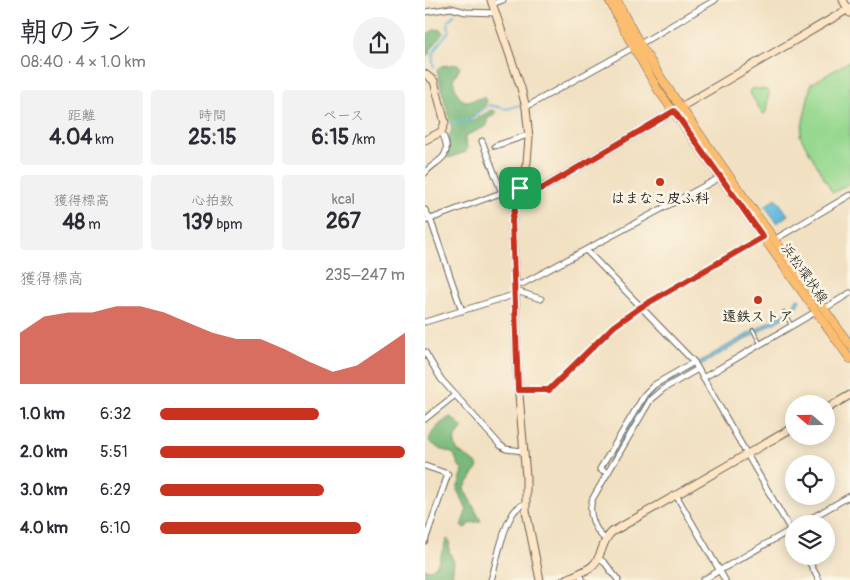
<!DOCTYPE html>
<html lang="ja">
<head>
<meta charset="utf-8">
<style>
	body { margin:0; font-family:Pangolin,"Klee One",sans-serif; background:#f2f2f3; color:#2b2b33; height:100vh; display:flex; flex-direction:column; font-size:19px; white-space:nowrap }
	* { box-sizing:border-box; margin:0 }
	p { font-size:16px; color:#7c7c81 }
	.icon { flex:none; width:28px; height:28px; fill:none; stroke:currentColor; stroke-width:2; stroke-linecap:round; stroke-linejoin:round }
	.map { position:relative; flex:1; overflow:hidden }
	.drawer { display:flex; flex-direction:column; background:#fff; width:425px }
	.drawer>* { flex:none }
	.needle { width:32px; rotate:290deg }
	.controls { position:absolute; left:360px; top:395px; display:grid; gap:10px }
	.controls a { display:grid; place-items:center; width:50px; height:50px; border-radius:50%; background:#fff; box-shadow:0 2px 12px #0003; font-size:25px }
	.pin { position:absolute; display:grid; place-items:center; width:42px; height:42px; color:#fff; margin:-21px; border-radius:10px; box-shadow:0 2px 8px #0006 }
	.round { display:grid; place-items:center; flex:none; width:52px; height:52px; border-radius:26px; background:#f2f2f3 }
	.headline { display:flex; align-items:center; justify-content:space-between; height:85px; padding:0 20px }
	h1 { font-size:28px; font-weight:700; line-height:38px }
	.metrics { display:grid; grid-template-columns:repeat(3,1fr); gap:8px; height:85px; padding:5px 20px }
	.metrics div { display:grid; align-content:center; border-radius:5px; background:#f2f2f3; text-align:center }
	.metrics b { font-size:21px; font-weight:700 }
	.metrics small { font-size:14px; font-weight:400 }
	.metrics p { font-size:14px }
	.chart { height:140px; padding:10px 20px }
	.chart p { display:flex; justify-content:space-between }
	.chart svg { width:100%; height:90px; margin-top:5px; fill:#c8321e; opacity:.7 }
	ul { padding:0 20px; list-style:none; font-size:16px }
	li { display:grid; grid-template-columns:80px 60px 1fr; align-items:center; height:38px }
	li i { height:12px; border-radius:6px; background:#c8321e }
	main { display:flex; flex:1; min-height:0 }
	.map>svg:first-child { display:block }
	.green { fill:#96d88f; stroke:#597a56 }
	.forest { fill:#78b87a; stroke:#4a6a4b }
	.water { fill:#5db6da; stroke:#3c697b }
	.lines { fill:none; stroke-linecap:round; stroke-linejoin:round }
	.stream { stroke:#5db6da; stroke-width:2 }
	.lane-casing { stroke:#676156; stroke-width:4.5 }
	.street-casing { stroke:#676156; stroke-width:7 }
	.secondary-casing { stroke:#676156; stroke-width:9 }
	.primary-casing { stroke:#676156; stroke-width:9 }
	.lane { stroke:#fff; stroke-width:2.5 }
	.street { stroke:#fff; stroke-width:5 }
	.secondary { stroke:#fee5c5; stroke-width:7 }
	.primary { stroke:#fcbd6f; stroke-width:8 }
	.route-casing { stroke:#fff; stroke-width:10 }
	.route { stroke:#c8321e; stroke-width:6 }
	.poi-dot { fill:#c8321e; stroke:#fcf5e5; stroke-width:2 }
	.labels { text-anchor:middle; stroke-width:5; stroke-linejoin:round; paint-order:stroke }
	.poi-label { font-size:14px; font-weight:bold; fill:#1c1c1c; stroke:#fcf5e5 }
	.street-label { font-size:14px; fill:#1c1c1c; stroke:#fcf5e5 }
</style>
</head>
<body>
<main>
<section class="drawer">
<div class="headline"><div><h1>朝のラン</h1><p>08:40 · 4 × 1.0 km</p></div><a class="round"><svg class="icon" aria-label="share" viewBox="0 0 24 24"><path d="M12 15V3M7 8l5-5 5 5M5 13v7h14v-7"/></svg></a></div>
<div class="metrics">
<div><p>距離</p><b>4.04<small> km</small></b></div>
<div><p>時間</p><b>25:15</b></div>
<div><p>ペース</p><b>6:15<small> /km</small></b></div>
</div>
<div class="metrics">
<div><p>獲得標高</p><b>48<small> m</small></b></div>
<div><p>心拍数</p><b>139<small> bpm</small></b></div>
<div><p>kcal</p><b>267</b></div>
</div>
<div class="chart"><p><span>獲得標高</span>235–247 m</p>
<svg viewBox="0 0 160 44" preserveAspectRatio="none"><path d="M0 44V19L10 11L20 9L30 9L40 6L50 6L60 9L70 14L80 19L90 22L100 22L110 27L120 33L130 38L140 35L150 27L160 19V44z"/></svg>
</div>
<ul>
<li><b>1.0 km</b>6:32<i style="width:65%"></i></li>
<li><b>2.0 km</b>5:51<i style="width:100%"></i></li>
<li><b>3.0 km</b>6:29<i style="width:67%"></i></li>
<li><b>4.0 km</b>6:10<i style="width:82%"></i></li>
</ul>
</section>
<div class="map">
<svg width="425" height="580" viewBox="0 0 425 580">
	<rect width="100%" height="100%" fill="#fcf5e5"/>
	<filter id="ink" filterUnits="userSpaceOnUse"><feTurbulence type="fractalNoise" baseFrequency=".02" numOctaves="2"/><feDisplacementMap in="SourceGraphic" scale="10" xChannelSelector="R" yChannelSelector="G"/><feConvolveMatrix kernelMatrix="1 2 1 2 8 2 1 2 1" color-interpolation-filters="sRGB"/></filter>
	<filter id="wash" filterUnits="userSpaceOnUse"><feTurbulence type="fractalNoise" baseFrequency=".0096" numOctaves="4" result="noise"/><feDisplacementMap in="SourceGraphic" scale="20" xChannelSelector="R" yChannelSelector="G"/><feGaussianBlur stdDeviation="1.12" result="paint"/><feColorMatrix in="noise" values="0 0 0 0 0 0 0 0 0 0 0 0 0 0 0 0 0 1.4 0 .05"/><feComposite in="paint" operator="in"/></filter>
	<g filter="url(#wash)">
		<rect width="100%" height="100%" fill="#f1e0c1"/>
		<g class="green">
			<path d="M425,61V183L408,193L375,136L386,84Z"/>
			<path d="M327,88L342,90L344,93L341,112L339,114L337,113L324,91Z"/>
		</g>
		<g class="forest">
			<path d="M11,29L16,30L18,33L6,49L4,54L0,56V35Z"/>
			<path d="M33,64L35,68L28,79C30,86 32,102 43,101C48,101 54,98 59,97L62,101L60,105L44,119L43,122H46L66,110L71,112L69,115L62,119V126L40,136C39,142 44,146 41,152L23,158V139L27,129L12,70L16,66Z"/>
			<path d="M25,417L29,419L38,428L29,439L32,451L51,463L53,467L39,489L56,521L46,523L40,528L36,526L42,509L32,490L38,471L33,464L29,454L13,448L4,441C6,430 16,423 25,417Z"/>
			<path d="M22,539L25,541L24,551L29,562L27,577L23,579L0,580V569L6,570L12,565Z"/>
		</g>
		<g class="water">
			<path d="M351,198L363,215L352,223L340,206Z"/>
			<path d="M372,298L375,300L371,308L365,314L274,366L272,363L363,311L368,306Z"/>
			<path d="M268,366L270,369L232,390L225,397L181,471L179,469L222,395L230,387Z"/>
		</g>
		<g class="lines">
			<g class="stream">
				<path d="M9,67C4,52 15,42 24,31L23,21L30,14"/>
				<path d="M27,124L44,121L64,105L82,109L95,105"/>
			</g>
		</g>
	</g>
	<g filter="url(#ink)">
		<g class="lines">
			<g class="lane-casing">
				<g id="lane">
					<path d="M359,312L366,325"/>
					<path d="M328,330L335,343"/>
				</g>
			</g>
			<g class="street-casing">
				<g id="street">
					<path d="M67,4L78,0"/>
					<path d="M0,12L26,8L41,12L71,13"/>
					<path d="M215,44L290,0"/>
					<path d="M101,107L209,47"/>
					<path d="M57,141L77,193"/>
					<path d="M70,146L103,135"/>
					<path d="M0,173C8,162 24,160 21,144C20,139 19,136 16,132"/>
					<path d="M0,210L6,221L37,311"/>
					<path d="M0,221L92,187L95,188"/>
					<path d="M349,240L425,195"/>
					<path d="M161,250L269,362L369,536"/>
					<path d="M90,284H97L296,177"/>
					<path d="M91,291L116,299"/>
					<path d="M399,309L425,293"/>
					<path d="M0,322L85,296H91"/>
					<path d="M0,352L16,379L75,445L81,449L98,451"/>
					<path d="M278,378L392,311"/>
					<path d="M93,390H124L189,326L216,307L338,237"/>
					<path d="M0,419L30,395"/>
					<path d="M0,466L23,474L0,541"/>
					<path d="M183,473L175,469L220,394L229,385L269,362"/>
					<path d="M251,495L300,580"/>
					<path d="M376,524L425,496"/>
					<path d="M180,539C169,530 162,511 168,498L226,399L238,389L273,369"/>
					<path d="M381,556L394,580"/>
					<path d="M173,558L180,563L193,580"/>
					<path d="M154,573L158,580"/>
					<path d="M66,580C72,564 80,505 101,504"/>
					<path d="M278,580L369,528"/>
				</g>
			</g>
			<g class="secondary-casing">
				<g id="secondary">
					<path d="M66,0L96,88L101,108L104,138L102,162L89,210L87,225L90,284L92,371L101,477V511L115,580"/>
					<path d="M418,0L425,13"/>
					<path d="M0,74L9,81L20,123L16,132L0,140"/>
					<path d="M95,188L113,189L123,185L425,8"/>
					<path d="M401,409L425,395"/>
					<path d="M139,580C149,575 164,571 170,563C178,553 177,540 187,532L369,427"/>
				</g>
			</g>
			<g class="primary-casing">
				<g id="primary">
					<path d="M184,0L205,41L233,90L425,359"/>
					<path d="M192,0C218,56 255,106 291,157C335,220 380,282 425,345"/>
				</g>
			</g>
			<use href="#lane" class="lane"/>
			<use href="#street" class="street"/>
			<use href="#secondary" class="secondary"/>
			<use href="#primary" class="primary"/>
		</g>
	</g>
	<g class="lines" filter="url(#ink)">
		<g class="route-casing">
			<path id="route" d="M249,111L338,237L216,307L189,326L124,390H93L87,220L95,188L108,190L118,188Z"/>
		</g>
		<use href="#route" class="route"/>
	</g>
	<g class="poi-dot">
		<circle cx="235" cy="182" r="5"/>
		<circle cx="333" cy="300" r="5"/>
	</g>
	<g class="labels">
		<g class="poi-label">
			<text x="235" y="203">はまなこ皮ふ科</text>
			<text x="333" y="321">遠鉄ストア</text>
		</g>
		<g class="street-label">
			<text transform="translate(380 273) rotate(55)" y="5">浜松環状線</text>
		</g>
	</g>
</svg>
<div class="controls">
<a><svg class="needle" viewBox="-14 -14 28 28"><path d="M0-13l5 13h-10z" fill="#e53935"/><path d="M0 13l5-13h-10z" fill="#7c7c81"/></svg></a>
<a><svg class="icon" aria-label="locate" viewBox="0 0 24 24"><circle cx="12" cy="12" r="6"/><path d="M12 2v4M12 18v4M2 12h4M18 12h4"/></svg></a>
<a><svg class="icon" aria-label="layers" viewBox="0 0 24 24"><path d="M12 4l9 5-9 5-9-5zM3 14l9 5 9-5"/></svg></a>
</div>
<div class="pin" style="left:95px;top:188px;background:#1e9e55"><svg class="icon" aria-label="arrive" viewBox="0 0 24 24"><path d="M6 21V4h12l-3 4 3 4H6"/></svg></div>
</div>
</main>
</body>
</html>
